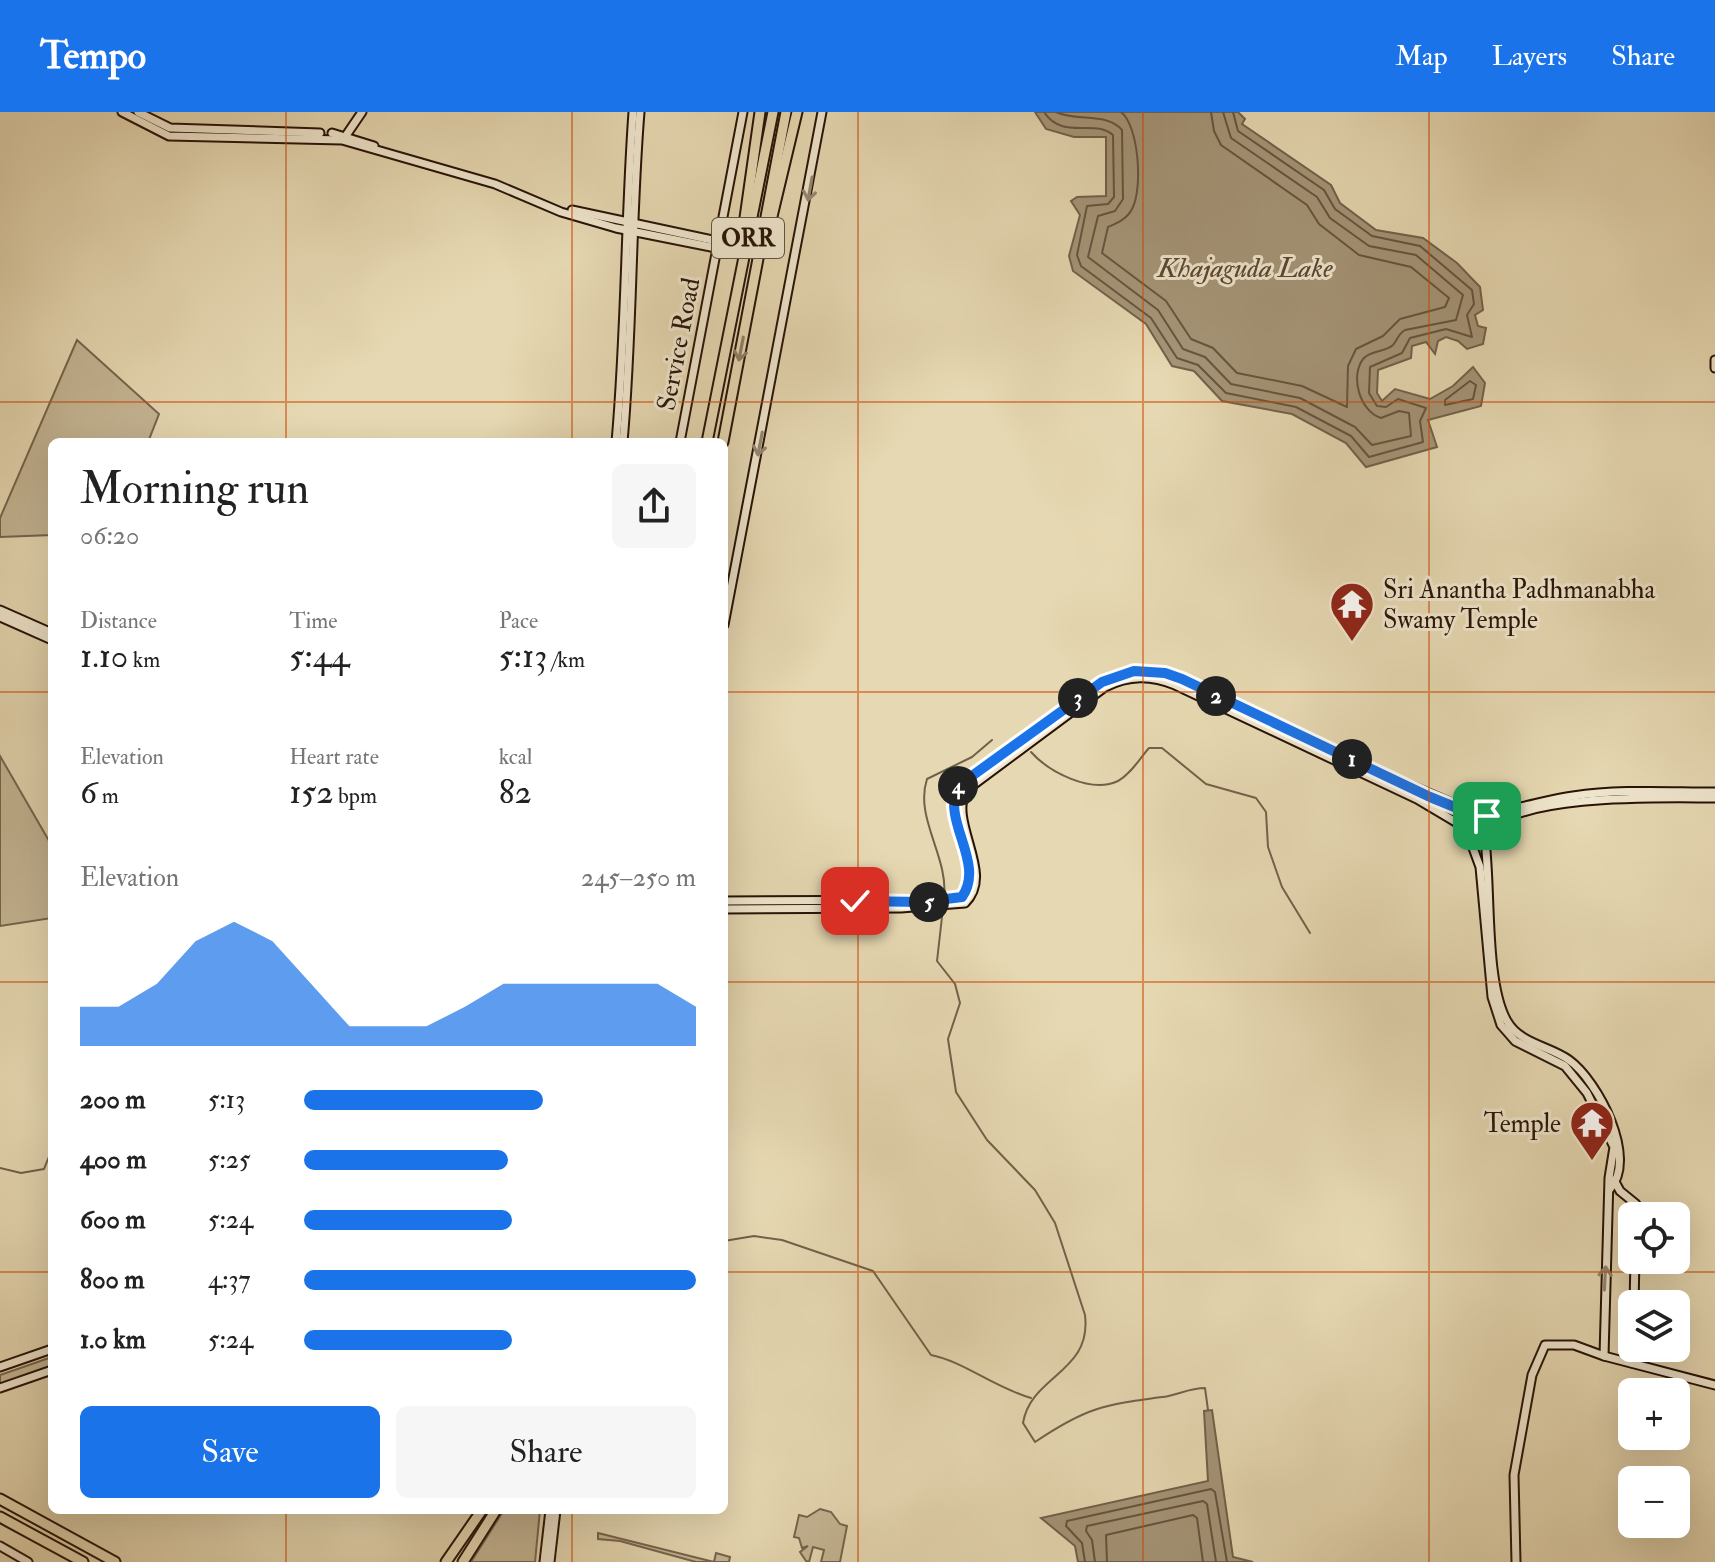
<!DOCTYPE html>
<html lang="en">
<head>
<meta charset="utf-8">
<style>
	body { margin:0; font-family:"IM FELL Double Pica",serif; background:#f6f6f6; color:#222; height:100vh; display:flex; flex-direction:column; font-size:30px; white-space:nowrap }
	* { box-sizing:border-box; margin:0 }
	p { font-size:26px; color:#767676 }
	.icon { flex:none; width:44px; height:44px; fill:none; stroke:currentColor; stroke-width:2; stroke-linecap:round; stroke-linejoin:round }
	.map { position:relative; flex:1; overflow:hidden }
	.sheet { position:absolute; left:48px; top:326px; width:680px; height:1076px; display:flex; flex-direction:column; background:#fff; border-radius:12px; box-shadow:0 8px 32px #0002 }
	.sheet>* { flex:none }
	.buttons { position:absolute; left:1618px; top:1090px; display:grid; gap:16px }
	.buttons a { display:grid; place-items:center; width:72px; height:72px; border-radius:12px; background:#fff; box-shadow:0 8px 32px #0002; font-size:40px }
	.pin { position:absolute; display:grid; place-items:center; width:68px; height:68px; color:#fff; margin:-34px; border-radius:16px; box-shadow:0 4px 12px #0006 }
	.km { position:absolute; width:40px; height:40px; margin:-20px; border-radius:50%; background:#222; color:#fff; font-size:22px; line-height:40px; text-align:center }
	.round { display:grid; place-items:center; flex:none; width:84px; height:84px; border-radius:12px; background:#f6f6f6 }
	.overview { display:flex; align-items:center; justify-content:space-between; height:136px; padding:0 32px }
	h1 { font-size:44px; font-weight:600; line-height:60px }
	.stats { display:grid; grid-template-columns:repeat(3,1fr); gap:12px; height:136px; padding:8px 32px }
	.stats div { display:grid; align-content:center }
	.stats b { font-size:34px; font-weight:600 }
	.stats small { font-size:22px; font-weight:400 }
	.stats p { font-size:22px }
	.chart { height:224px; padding:16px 32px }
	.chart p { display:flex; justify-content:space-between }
	.chart svg { width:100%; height:144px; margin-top:8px; fill:#1a73e8; opacity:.7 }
	.cta { display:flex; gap:16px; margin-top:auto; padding:16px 32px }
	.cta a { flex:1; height:92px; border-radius:12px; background:#1a73e8; color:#fff; font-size:32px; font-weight:600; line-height:92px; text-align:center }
	.cta a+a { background:#f6f6f6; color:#222 }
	ul { padding:0 32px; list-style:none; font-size:26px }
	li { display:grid; grid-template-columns:128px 96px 1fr; align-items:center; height:60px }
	li i { height:20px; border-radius:10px; background:#1a73e8 }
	header { display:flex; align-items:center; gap:48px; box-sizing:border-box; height:112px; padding:0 40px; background:#1a73e8; color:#fff }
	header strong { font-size:38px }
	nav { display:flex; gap:44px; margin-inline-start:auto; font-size:28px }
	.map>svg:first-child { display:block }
	.green { fill:#c5b695; stroke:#76644e; stroke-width:2 }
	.water { fill:#a59578; stroke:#72614a; stroke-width:2 }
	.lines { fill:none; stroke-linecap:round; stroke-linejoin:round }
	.shore { stroke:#66543f; stroke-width:2 }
	.stream { stroke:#72614a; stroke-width:2 }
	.secondary-casing { stroke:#261206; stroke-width:11 }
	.highway-casing { stroke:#261206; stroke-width:13 }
	.secondary { stroke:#efe6cd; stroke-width:7 }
	.highway { stroke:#e6d8b2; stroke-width:9 }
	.oneway { stroke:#958773 }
	.oneway2 { stroke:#907f65 }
	.route-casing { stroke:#fff; stroke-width:16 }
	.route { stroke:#1a73e8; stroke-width:10 }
	.grid { fill:none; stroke:#cb4e0b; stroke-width:2; stroke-opacity:0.55 }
	.labels { text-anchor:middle; stroke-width:6; stroke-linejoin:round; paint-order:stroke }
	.shield { fill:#efe6cd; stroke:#625242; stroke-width:2 }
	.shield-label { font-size:24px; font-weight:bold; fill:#261206 }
	.street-label { font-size:26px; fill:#261206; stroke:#efe6cd }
	.poi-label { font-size:26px; fill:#261206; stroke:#efe6cd; text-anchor:start }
	.water-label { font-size:28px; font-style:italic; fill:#594634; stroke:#efe6cd }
</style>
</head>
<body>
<header>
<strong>Tempo</strong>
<nav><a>Map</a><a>Layers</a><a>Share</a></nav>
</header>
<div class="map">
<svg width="1715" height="1450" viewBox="0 0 1715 1450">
	<rect width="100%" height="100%" fill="#e6d8b2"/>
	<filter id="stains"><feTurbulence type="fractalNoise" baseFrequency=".0025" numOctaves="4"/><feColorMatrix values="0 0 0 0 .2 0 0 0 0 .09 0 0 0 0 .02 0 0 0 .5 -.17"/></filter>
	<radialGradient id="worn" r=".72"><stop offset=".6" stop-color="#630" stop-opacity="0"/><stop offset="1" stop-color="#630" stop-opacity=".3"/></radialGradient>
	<g class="green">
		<path d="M77,228L159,302L148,330H52V423L0,425V406Z"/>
		<path d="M0,644L52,734V806L0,814Z"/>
		<path d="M52,1245V1255L0,1273V1263Z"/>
		<path d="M820,1397L831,1400L840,1412L847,1414L840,1450H821L824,1438L813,1435L809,1450L806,1449L800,1440L808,1434L802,1436L799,1426L794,1425L799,1403L807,1405Z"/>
		<path d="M504,1398H540L535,1450H471Z"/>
		<path d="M598,1421L714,1450L716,1441L730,1445L729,1450H696L620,1429L598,1427Z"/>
	</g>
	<g class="water">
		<path d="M1035,0H1238L1245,7L1242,12L1331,73L1340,91L1376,118L1423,126L1457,151L1480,175L1483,198L1475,203L1478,214L1486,216L1483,232L1467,237L1458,229L1446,225L1438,229L1435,242L1426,230L1412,234L1411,246L1378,258L1377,281L1382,289L1395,277L1430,287L1453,274L1473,255L1485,271L1481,294L1428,308L1437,335L1366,355L1346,331L1292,302L1222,289L1194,259L1172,254L1146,212L1073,159L1069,144L1080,103L1071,89L1077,85L1106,84V25H1074L1046,17Z"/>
		<path d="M1212,1298L1233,1445L1253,1450H1078L1075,1434L1041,1406L1208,1369L1204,1299Z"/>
	</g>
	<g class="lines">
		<g class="shore">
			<path d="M1044,0C1063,29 1095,6 1113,23L1114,85L1108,92L1087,94L1077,143L1081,154L1151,206L1177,246L1198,253L1226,281L1296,295L1351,324L1369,345L1423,330L1420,309L1426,296L1398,287L1386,295L1377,294L1369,281L1370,255L1402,241L1410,226L1446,217L1472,225L1467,203L1474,192L1472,178L1420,134L1372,124L1335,97L1324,78L1238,19L1233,0"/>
			<path d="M1056,0C1077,10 1107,0 1122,18L1123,87L1115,99L1098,104L1088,145L1158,198L1183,237L1205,245L1231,272L1300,286L1355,315L1372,333L1411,324L1409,301L1399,299L1381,306C1360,300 1349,263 1364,246C1372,238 1386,240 1393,233C1398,227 1398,222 1405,218L1456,208L1463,183L1416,143L1369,134L1330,106L1317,85L1231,26L1223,0"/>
			<path d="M1121,0C1139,14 1143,77 1132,97C1127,107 1117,111 1108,115L1102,141L1166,189L1191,227L1213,236L1237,261L1302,274L1347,295L1348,254L1356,237L1383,224L1400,207L1445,195L1449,186L1411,155L1359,143L1319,112L1307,93L1221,33L1214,19L1211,0"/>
			<path d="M1470,269L1476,273L1473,287L1445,293V288Z"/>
			<path d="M1085,1450L1082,1431L1066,1414L1067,1409L1211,1377L1215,1380L1227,1450"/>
			<path d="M1095,1450L1092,1428L1086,1419L1087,1414L1203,1389L1207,1392L1216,1450"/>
			<path d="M1107,1450L1106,1423L1193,1403L1197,1406L1203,1450"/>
		</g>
		<g class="stream">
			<path d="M1031,640C1049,660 1091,682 1118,669C1131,662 1140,646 1149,636H1162L1206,672L1256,686L1266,700L1268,735L1282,775L1310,821"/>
			<path d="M944,786C949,745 914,706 927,667L972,645L992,628"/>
			<path d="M943,796L937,849L955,872L960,891L948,927L956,980L987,1028L1035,1078L1055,1111L1085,1203C1092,1261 1031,1263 1023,1311L1035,1330C1087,1295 1103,1293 1163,1285C1178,1283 1189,1276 1205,1276L1208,1298"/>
			<path d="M0,1056L21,1061L44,1057L52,1037"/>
			<path d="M724,1129L754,1124L782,1128L873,1159L931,1243C965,1250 993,1275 1031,1286"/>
		</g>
		<g class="secondary-casing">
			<g id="secondary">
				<path d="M122,0L169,24L342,28L495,72L561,100L616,116L716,136"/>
				<path d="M138,0L170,16L320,21"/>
				<path d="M332,21L374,34"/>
				<path d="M345,25L362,0"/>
				<path d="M572,98L717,129"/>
				<path d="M1715,248V256"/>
				<path d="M616,330C626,220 625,110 633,0"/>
				<path d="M623,330C633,220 631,110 640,0"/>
				<path d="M680,330L743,0"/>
				<path d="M0,498L52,521"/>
				<path d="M0,505L52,528"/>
				<path d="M724,513L822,0"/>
				<circle cx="1473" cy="711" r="15"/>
				<path d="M1482,699C1514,700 1542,688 1573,684C1620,677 1667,680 1715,680"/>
				<path d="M1486,719C1526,681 1661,686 1715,686"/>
				<path d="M1484,721C1492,769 1484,869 1507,909C1520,932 1550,934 1569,948C1598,969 1638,1046 1610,1077"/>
				<path d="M1469,725L1480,755L1492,885L1501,913L1515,929L1565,954L1587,981L1614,1035L1609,1066L1604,1244"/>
				<path d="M724,789L958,788C990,765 941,707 958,674L1102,570L1134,559L1165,561L1182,567L1286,620L1466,697"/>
				<path d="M724,797L901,796L965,791C995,762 950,714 965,679L1105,575C1129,563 1151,563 1175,573L1417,687L1459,712"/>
				<path d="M1614,1068L1620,1079L1636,1092V1104"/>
				<path d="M1634,1192L1635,1148"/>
				<path d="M1632,1251L1633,1236"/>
				<path d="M0,1255L52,1237"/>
				<path d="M0,1276L52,1258"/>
				<path d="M0,1434L28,1450"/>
				<path d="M544,1450L550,1398"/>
				<path d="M550,1450L556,1398"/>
				<path d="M1516,1450L1514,1363L1532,1263L1545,1233H1574L1604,1244L1715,1273"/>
			</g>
		</g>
		<g class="highway-casing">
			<g id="highway">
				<path d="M769,117L797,0"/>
				<path d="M742,127L760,0"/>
				<path d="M707,330L773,0"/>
				<path d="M723,330L786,0"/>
				<path d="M0,1387L115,1450"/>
				<path d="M0,1405L83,1450"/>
				<path d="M446,1450L482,1398"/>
				<path d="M463,1450L496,1398"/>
			</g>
		</g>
		<use href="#secondary" class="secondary"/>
		<use href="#highway" class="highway"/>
	</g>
	<defs><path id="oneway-shaft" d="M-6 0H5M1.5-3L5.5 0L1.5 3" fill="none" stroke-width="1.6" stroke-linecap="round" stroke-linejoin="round" transform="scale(2)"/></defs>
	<g class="oneway">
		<use href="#oneway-shaft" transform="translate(810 77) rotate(100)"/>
		<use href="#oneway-shaft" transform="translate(760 332) rotate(101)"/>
		<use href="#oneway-shaft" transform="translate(1605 1166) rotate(-87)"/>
	</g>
	<use class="oneway2" href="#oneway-shaft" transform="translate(741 237) rotate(101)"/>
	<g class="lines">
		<g class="route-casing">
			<path id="route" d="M855,789L922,790L962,785C986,751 941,709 958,674L1102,570L1134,559L1165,561L1182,567L1430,685L1457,696L1480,698L1487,704"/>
		</g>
		<use href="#route" class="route"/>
	</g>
	<path class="grid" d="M286,0V330M572,0V330M858,0V1450M1143,0V1450M1429,0V1450M0,290H1715M0,580H52M724,580H1715M0,870H52M724,870H1715M0,1160H52M724,1160H1715M286,1398V1450M572,1398V1450"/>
	<defs>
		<g id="temple-pin" transform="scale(2.3)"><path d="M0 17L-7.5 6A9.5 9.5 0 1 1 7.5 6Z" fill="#8f2418" stroke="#efe6cd"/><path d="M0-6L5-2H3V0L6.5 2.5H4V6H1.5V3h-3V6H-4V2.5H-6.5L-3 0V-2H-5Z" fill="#fff"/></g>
	</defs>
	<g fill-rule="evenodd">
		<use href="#temple-pin" x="1352" y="492"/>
		<use href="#temple-pin" x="1592" y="1011"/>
	</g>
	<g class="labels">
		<rect class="shield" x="712" y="106" width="72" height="40" rx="6"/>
		<g class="shield-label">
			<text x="748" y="134">ORR</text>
		</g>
		<g class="street-label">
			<text transform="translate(678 232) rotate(-79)" y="9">Service Road</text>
		</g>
		<g class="poi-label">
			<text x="1383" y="486">Sri Anantha Padhmanabha<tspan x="1383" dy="30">Swamy Temple</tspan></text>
			<text x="1561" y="1020" text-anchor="end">Temple</text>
		</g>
		<g class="water-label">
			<text x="1245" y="165">Khajaguda Lake</text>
		</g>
	</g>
	<rect width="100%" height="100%" filter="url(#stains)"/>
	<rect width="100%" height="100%" fill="url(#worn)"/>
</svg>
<div class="buttons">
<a><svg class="icon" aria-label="locate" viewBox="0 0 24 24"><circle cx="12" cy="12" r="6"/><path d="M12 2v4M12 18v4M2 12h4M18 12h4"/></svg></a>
<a><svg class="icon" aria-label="layers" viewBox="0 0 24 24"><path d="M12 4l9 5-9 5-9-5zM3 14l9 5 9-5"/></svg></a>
<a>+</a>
<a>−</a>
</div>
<div class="pin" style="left:1487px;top:704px;background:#1e9e55"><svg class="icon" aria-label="arrive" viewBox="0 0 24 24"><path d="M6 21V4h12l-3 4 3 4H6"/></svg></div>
<div class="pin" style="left:855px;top:789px;background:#d93025"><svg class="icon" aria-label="check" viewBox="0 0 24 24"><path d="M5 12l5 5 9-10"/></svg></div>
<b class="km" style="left:1352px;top:647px">1</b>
<b class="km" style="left:1216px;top:584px">2</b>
<b class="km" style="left:1078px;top:586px">3</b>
<b class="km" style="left:958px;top:674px">4</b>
<b class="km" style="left:929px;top:790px">5</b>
<section class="sheet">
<div class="overview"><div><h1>Morning run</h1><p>06:20</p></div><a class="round"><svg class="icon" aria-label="share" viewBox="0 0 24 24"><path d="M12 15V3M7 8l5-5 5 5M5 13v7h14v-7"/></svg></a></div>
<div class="stats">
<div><p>Distance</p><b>1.10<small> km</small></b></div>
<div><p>Time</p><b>5:44</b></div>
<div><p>Pace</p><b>5:13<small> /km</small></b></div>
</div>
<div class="stats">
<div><p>Elevation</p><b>6<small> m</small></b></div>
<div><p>Heart rate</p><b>152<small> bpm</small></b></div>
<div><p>kcal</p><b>82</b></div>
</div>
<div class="chart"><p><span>Elevation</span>245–250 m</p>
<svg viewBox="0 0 160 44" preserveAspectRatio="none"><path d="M0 44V32L10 32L20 25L30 12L40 6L50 12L60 25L70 38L80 38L90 38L100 32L110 25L120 25L130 25L140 25L150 25L160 32V44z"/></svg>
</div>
<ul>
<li><b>200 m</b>5:13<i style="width:61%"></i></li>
<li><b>400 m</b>5:25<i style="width:52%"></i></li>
<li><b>600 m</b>5:24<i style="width:53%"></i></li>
<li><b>800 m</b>4:37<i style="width:100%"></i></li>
<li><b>1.0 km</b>5:24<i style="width:53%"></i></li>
</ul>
<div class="cta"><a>Save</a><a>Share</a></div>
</section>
</div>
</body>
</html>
